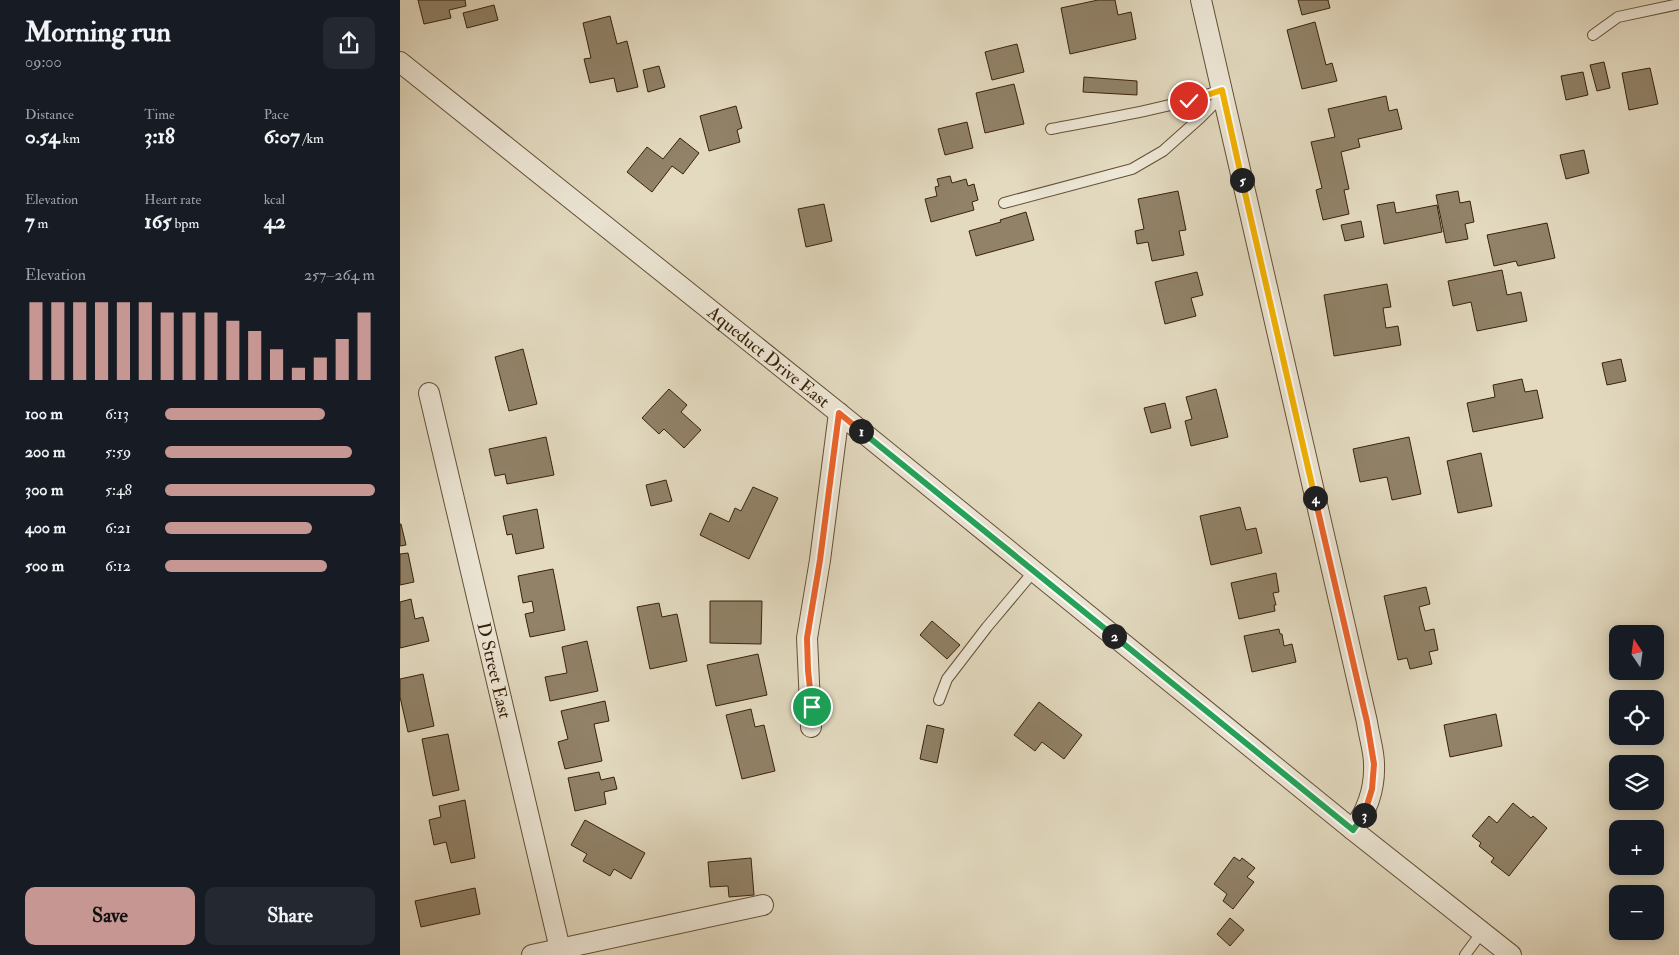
<!DOCTYPE html>
<html lang="en">
<head>
<meta charset="utf-8">
<style>
	body { margin:0; font-family:"IM FELL Double Pica",serif; background:#242831; color:#f1f3f6; height:100vh; display:flex; flex-direction:column; font-size:19px; white-space:nowrap }
	* { box-sizing:border-box; margin:0 }
	p { font-size:16px; color:#9ea1a6 }
	.icon { flex:none; width:28px; height:28px; fill:none; stroke:currentColor; stroke-width:2; stroke-linecap:round; stroke-linejoin:round }
	.map { position:relative; flex:1; overflow:hidden }
	.panel { display:flex; flex-direction:column; background:#171b24; width:400px }
	.panel>* { flex:none }
	.needle { width:32px; rotate:347deg }
	.tools { position:absolute; left:1209px; top:625px; display:grid; gap:10px }
	.tools a { display:grid; place-items:center; width:55px; height:55px; border-radius:10px; background:#171b24; box-shadow:0 2px 12px #0003; font-size:25px }
	.pin { position:absolute; display:grid; place-items:center; width:42px; height:42px; color:#fff; margin:-21px; border:2px solid #fff; border-radius:50%; box-shadow:0 1px 5px #0007 }
	.km { position:absolute; width:25px; height:25px; margin:-12px; border-radius:50%; background:#222; color:#fff; font-size:14px; line-height:25px; text-align:center }
	.round { display:grid; place-items:center; flex:none; width:52px; height:52px; border-radius:10px; background:#242831 }
	.headline { display:flex; align-items:center; justify-content:space-between; height:85px; padding:0 25px }
	h1 { font-size:28px; font-weight:700; line-height:38px }
	.figures { display:grid; grid-template-columns:repeat(3,1fr); gap:8px; height:85px; padding:5px 25px }
	.figures div { display:grid; align-content:center }
	.figures b { font-size:21px; font-weight:700 }
	.figures small { font-size:14px; font-weight:400 }
	.figures p { font-size:14px }
	.chart { height:140px; padding:10px 25px }
	.chart p { display:flex; justify-content:space-between }
	.chart svg { width:100%; height:90px; margin-top:5px; stroke:#c59692; stroke-width:6 }
	.cta { display:flex; gap:10px; margin-top:auto; padding:10px 25px }
	.cta a { flex:1; height:58px; border-radius:10px; background:#c59692; color:#111; font-size:20px; font-weight:700; line-height:58px; text-align:center }
	.cta a+a { background:#242831; color:#f1f3f6 }
	ul { padding:0 25px; list-style:none; font-size:16px }
	li { display:grid; grid-template-columns:80px 60px 1fr; align-items:center; height:38px }
	li i { height:12px; border-radius:6px; background:#c59692 }
	main { display:flex; flex:1; min-height:0 }
	.map>svg:first-child { display:block }
	.building { fill:#918268; stroke:#392209 }
	.lines { fill:none; stroke-linecap:round; stroke-linejoin:round }
	.lane-casing { stroke:#645037; stroke-width:12 }
	.street-casing { stroke:#645037; stroke-width:22 }
	.lane { stroke:#ede7d6; stroke-width:10 }
	.street { stroke:#ede7d6; stroke-width:20 }
	.split-1-casing { stroke:#fff; stroke-width:10 }
	.split-2-casing { stroke:#fff; stroke-width:10 }
	.split-3-casing { stroke:#fff; stroke-width:10 }
	.split-4-casing { stroke:#fff; stroke-width:10 }
	.split-5-casing { stroke:#fff; stroke-width:10 }
	.split-6-casing { stroke:#fff; stroke-width:10 }
	.split-1 { stroke:#f0652b; stroke-width:6 }
	.split-2 { stroke:#22a559; stroke-width:6 }
	.split-3 { stroke:#22a559; stroke-width:6 }
	.split-4 { stroke:#f0652b; stroke-width:6 }
	.split-5 { stroke:#f5b400; stroke-width:6 }
	.split-6 { stroke:#f5b400; stroke-width:6 }
	.labels { text-anchor:middle; stroke-width:4; stroke-linejoin:round; paint-order:stroke }
	.street-label { font-size:18px; fill:#392209; stroke:#ede7d6 }
</style>
</head>
<body>
<main>
<section class="panel">
<div class="headline"><div><h1>Morning run</h1><p>09:00</p></div><a class="round"><svg class="icon" aria-label="share" viewBox="0 0 24 24"><path d="M12 15V3M7 8l5-5 5 5M5 13v7h14v-7"/></svg></a></div>
<div class="figures">
<div><p>Distance</p><b>0.54<small> km</small></b></div>
<div><p>Time</p><b>3:18</b></div>
<div><p>Pace</p><b>6:07<small> /km</small></b></div>
</div>
<div class="figures">
<div><p>Elevation</p><b>7<small> m</small></b></div>
<div><p>Heart rate</p><b>165<small> bpm</small></b></div>
<div><p>kcal</p><b>42</b></div>
</div>
<div class="chart"><p><span>Elevation</span>257–264 m</p>
<svg viewBox="0 0 160 44" preserveAspectRatio="none"><path d="M5 44V6M15 44V6M25 44V6M35 44V6M45 44V6M55 44V6M65 44V11M75 44V11M85 44V11M95 44V15M105 44V20M115 44V29M125 44V38M135 44V33M145 44V24M155 44V11"/></svg>
</div>
<ul>
<li><b>100 m</b>6:13<i style="width:76%"></i></li>
<li><b>200 m</b>5:59<i style="width:89%"></i></li>
<li><b>300 m</b>5:48<i style="width:100%"></i></li>
<li><b>400 m</b>6:21<i style="width:70%"></i></li>
<li><b>500 m</b>6:12<i style="width:77%"></i></li>
</ul>
<div class="cta"><a>Save</a><a>Share</a></div>
</section>
<div class="map">
<svg width="1279" height="955" viewBox="0 0 1279 955">
	<rect width="100%" height="100%" fill="#e3dac0"/>
	<filter id="stains"><feTurbulence type="fractalNoise" baseFrequency=".004" numOctaves="4"/><feColorMatrix values="0 0 0 0 .2 0 0 0 0 .09 0 0 0 0 .02 0 0 0 .5 -.17"/></filter>
	<radialGradient id="worn" r=".72"><stop offset=".6" stop-color="#630" stop-opacity="0"/><stop offset="1" stop-color="#630" stop-opacity=".3"/></radialGradient>
	<g class="building">
		<path d="M18,0H65L66,6L49,10L51,18L24,24Z"/>
		<path d="M698,0H715L718,15L731,12L736,39L670,54L661,8Z"/>
		<path d="M898,0H928L930,8L902,15Z"/>
		<path d="M94,5L98,20L67,28L63,13Z"/>
		<path d="M210,16L217,44L227,41L238,87L217,92L214,78L190,83L184,59L191,58L183,23Z"/>
		<path d="M915,22L926,65L932,63L937,81L902,89L887,30Z"/>
		<path d="M617,44L624,72L592,80L585,52Z"/>
		<path d="M1204,62L1210,88L1197,91L1190,65Z"/>
		<path d="M259,66L265,87L248,92L243,70Z"/>
		<path d="M1250,68L1258,104L1229,110L1222,73Z"/>
		<path d="M1183,72L1188,95L1166,100L1161,76Z"/>
		<path d="M684,77L737,81V95L683,92Z"/>
		<path d="M614,84L624,124L585,133L576,93Z"/>
		<path d="M986,96L989,111L997,109L1002,129L958,139L960,147L941,152L949,189L944,190L949,214L923,220L916,190L922,188L911,142L935,137L928,109Z"/>
		<path d="M336,106L342,128L337,130L340,142L309,151L300,116Z"/>
		<path d="M567,122L573,148L545,155L538,129Z"/>
		<path d="M280,138L299,153L283,174L272,166L252,192L227,172L247,147L263,159Z"/>
		<path d="M1184,150L1189,173L1166,179L1160,155Z"/>
		<path d="M550,176L552,183L566,179L568,186L574,184L578,200L572,202L574,210L531,222L525,199L537,196L535,187L539,186L537,179Z"/>
		<path d="M778,191L786,230L779,231L784,255L752,261L748,242L737,244L735,231L744,229L738,199Z"/>
		<path d="M1058,191L1060,203L1070,201L1074,222L1065,224L1068,239L1046,243L1036,195Z"/>
		<path d="M994,202L996,213L1037,205L1042,232L984,244L977,205Z"/>
		<path d="M424,204L432,241L406,247L398,209Z"/>
		<path d="M626,212L634,240L576,256L569,231L601,222L600,220Z"/>
		<path d="M961,221L964,237L945,241L941,225Z"/>
		<path d="M1147,223L1155,258L1118,266L1116,261L1094,266L1087,235Z"/>
		<path d="M1102,270L1107,295L1121,292L1127,321L1077,331L1071,302L1053,306L1048,281Z"/>
		<path d="M797,272L803,295L791,298L796,316L765,324L755,282Z"/>
		<path d="M987,284L991,307L983,308L986,328L998,326L1001,345L934,356L924,295Z"/>
		<path d="M123,349L137,404L109,411L95,357Z"/>
		<path d="M1221,359L1226,381L1207,385L1202,363Z"/>
		<path d="M1122,379L1125,392L1137,390L1143,418L1073,432L1067,403L1095,397L1093,385Z"/>
		<path d="M269,389L287,405L281,412L301,430L284,448L264,429L259,434L242,418Z"/>
		<path d="M816,389L828,437L791,446L785,421L792,419L786,397Z"/>
		<path d="M765,403L771,428L751,433L744,408Z"/>
		<path d="M146,437L154,475L107,484L105,474L95,476L89,449Z"/>
		<path d="M1009,437L1021,494L992,500L987,477L960,482L953,449Z"/>
		<path d="M1081,453L1092,506L1058,513L1047,461Z"/>
		<path d="M266,480L272,501L251,506L246,485Z"/>
		<path d="M353,487L378,498L349,559L300,535L310,513L329,522L335,508L341,511Z"/>
		<path d="M840,507L846,530L856,528L862,553L811,565L800,516Z"/>
		<path d="M137,509L144,548L116,554L112,534L107,535L103,516Z"/>
		<path d="M0,524H1L6,545L0,546Z"/>
		<path d="M8,553L14,582L0,585V554Z"/>
		<path d="M153,569L165,630L130,637L125,614L134,612L132,601L123,603L118,576Z"/>
		<path d="M876,573L879,592L873,593L876,605H874L875,611L839,619L831,583Z"/>
		<path d="M1026,587L1030,604L1019,607L1025,631L1034,629L1038,650L1029,652L1032,664L1010,669L1007,658L998,660L984,596Z"/>
		<path d="M11,599L15,619L23,617L29,641L0,648V602Z"/>
		<path d="M310,601H362L361,644L310,643Z"/>
		<path d="M259,603L262,617L277,614L287,661L250,669L237,607Z"/>
		<path d="M532,621L560,645L547,659L520,635Z"/>
		<path d="M879,629L880,634H882L884,646L892,644L896,662L852,672L844,636Z"/>
		<path d="M187,641L198,691L150,701L145,677L167,673L162,647Z"/>
		<path d="M358,654L367,695L316,706L307,665Z"/>
		<path d="M23,674L34,726L8,732L0,697V679Z"/>
		<path d="M205,701L209,721L194,724L202,761L165,769L158,742L168,739L161,711Z"/>
		<path d="M639,702L682,735L664,759L642,742L635,751L614,735Z"/>
		<path d="M351,709L355,727L364,725L375,771L342,779L326,715Z"/>
		<path d="M1096,714L1102,746L1050,757L1044,725Z"/>
		<path d="M527,725L544,729L537,763L520,759Z"/>
		<path d="M48,734L59,790L33,796L22,739Z"/>
		<path d="M199,772L201,780L214,777L217,789L204,792L206,804L175,811L168,778Z"/>
		<path d="M65,800L75,858L51,863L46,842L34,845L29,820L41,817L39,806Z"/>
		<path d="M1113,803L1131,818L1133,816L1147,828L1109,876L1091,862L1094,858L1079,846L1081,843L1072,836L1089,816L1097,823Z"/>
		<path d="M185,820L245,853L231,879L214,869L210,876L183,861L187,854L171,845Z"/>
		<path d="M834,857L840,861L842,858L855,868L847,877L854,882L833,909L823,901L827,894L814,884Z"/>
		<path d="M351,858L354,895L329,897L328,886L310,887L308,862Z"/>
		<path d="M75,888L80,914L21,927L15,901Z"/>
		<path d="M830,918L844,930L830,946L817,934Z"/>
	</g>
	<g class="lines">
		<g class="lane-casing">
			<g id="lane">
				<path d="M1193,35L1218,17L1279,4"/>
				<path d="M651,129C709,118 766,109 822,90"/>
				<path d="M604,203L732,169L763,151L800,118L823,95"/>
				<path d="M539,700L547,679L587,627L634,571"/>
				<path d="M1065,955L1082,932"/>
			</g>
		</g>
		<g class="street-casing">
			<g id="street">
				<path d="M801,0L967,722C969,736 974,751 974,764C975,788 967,811 953,830"/>
				<path id="s1" d="M0,62L439,413L953,830L1111,955"/>
				<path id="s2" d="M29,393L160,949"/>
				<path d="M411,727L407,638L420,560L439,413"/>
				<path d="M132,955L363,905"/>
			</g>
		</g>
		<use href="#lane" class="lane"/>
		<use href="#street" class="street"/>
	</g>
	<g class="lines">
		<g class="split-1-casing">
			<path id="split-1" d="M412,707L408,670L407,638L420,560L439,413L461,431"/>
		</g>
		<g class="split-2-casing">
			<path id="split-2" d="M461,431L714,636"/>
		</g>
		<g class="split-3-casing">
			<path id="split-3" d="M714,636L953,830L964,815"/>
		</g>
		<g class="split-4-casing">
			<path id="split-4" d="M915,498L967,722L974,764L972,789L964,815"/>
		</g>
		<g class="split-5-casing">
			<path id="split-5" d="M842,180L915,498"/>
		</g>
		<g class="split-6-casing">
			<path id="split-6" d="M789,101L822,90L842,180"/>
		</g>
		<use href="#split-1" class="split-1"/>
		<use href="#split-2" class="split-2"/>
		<use href="#split-3" class="split-3"/>
		<use href="#split-4" class="split-4"/>
		<use href="#split-5" class="split-5"/>
		<use href="#split-6" class="split-6"/>
	</g>
	<g class="labels">
		<g class="street-label">
			<text dy="6" stroke="none"><textPath href="#s1" startOffset="472">Aqueduct Drive East</textPath></text>
			<text dy="6" stroke="none"><textPath href="#s2" startOffset="285">D Street East</textPath></text>
		</g>
	</g>
	<rect width="100%" height="100%" filter="url(#stains)"/>
	<rect width="100%" height="100%" fill="url(#worn)"/>
</svg>
<div class="tools">
<a><svg class="needle" viewBox="-14 -14 28 28"><path d="M0-13l5 13h-10z" fill="#e53935"/><path d="M0 13l5-13h-10z" fill="#9ea1a6"/></svg></a>
<a><svg class="icon" aria-label="locate" viewBox="0 0 24 24"><circle cx="12" cy="12" r="6"/><path d="M12 2v4M12 18v4M2 12h4M18 12h4"/></svg></a>
<a><svg class="icon" aria-label="layers" viewBox="0 0 24 24"><path d="M12 4l9 5-9 5-9-5zM3 14l9 5 9-5"/></svg></a>
<a>+</a>
<a>−</a>
</div>
<div class="pin" style="left:412px;top:707px;background:#1e9e55"><svg class="icon" aria-label="arrive" viewBox="0 0 24 24"><path d="M6 21V4h12l-3 4 3 4H6"/></svg></div>
<div class="pin" style="left:789px;top:101px;background:#d93025"><svg class="icon" aria-label="check" viewBox="0 0 24 24"><path d="M5 12l5 5 9-10"/></svg></div>
<b class="km" style="left:461px;top:431px">1</b>
<b class="km" style="left:714px;top:636px">2</b>
<b class="km" style="left:964px;top:815px">3</b>
<b class="km" style="left:915px;top:498px">4</b>
<b class="km" style="left:842px;top:180px">5</b>
</div>
</main>
</body>
</html>
